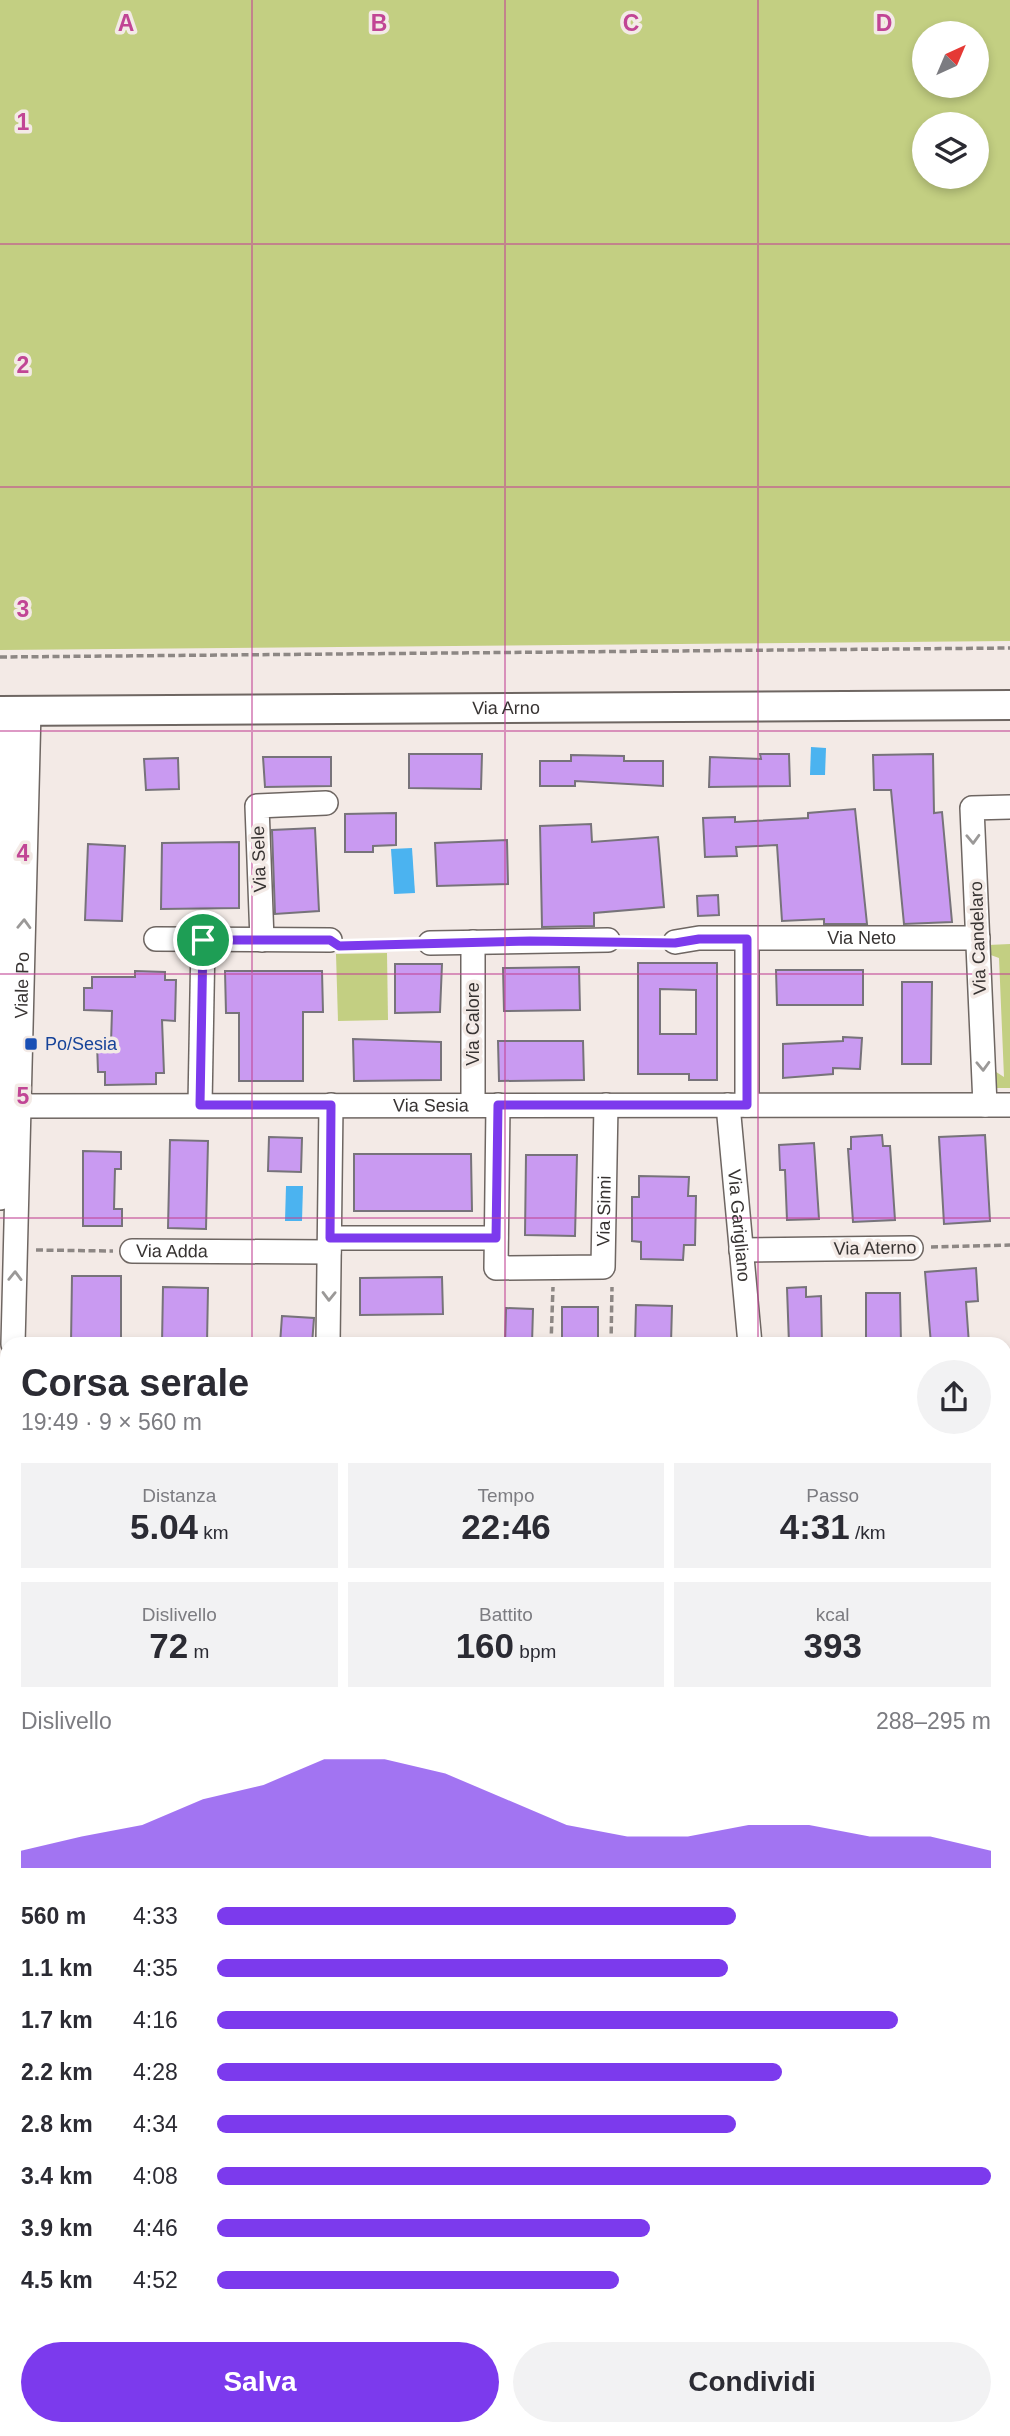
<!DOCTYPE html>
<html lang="it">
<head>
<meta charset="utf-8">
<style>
	body { margin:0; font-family:Arial,sans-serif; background:#f2f2f3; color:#2b2b33; height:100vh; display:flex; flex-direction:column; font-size:26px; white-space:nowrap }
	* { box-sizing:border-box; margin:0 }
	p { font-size:23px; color:#7c7c81 }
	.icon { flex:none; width:38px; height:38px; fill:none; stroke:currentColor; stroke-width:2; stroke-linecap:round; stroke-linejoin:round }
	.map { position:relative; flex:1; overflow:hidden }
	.side { position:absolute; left:0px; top:1337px; width:1012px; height:1099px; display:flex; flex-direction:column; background:#fff; border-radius:21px 21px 0 0; box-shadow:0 4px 10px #0003 }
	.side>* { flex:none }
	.needle { width:46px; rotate:44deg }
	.tools { position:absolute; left:912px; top:21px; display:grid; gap:14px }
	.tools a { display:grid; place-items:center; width:77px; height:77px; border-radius:50%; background:#fff; box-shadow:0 4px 10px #0003; font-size:35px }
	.pin { position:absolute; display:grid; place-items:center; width:60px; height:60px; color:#fff; margin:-30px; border:4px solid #fff; border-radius:50%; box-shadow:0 2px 7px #0007 }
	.round { display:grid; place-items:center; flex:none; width:74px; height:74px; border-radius:37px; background:#f2f2f3 }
	.headline { display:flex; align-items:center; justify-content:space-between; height:119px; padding:0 21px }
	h1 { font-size:38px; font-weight:700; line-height:52px }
	.metrics { display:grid; grid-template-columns:repeat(3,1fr); gap:10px; height:119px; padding:7px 21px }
	.metrics div { display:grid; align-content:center; border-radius:0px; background:#f2f2f3; text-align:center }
	.metrics b { font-size:35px; font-weight:700 }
	.metrics small { font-size:19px; font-weight:400 }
	.metrics p { font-size:19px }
	.chart { height:196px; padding:14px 21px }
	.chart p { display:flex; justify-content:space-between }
	.chart svg { width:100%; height:126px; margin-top:7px; fill:#7c3aed; opacity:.7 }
	.button { display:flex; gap:14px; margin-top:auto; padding:14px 21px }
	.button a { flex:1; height:80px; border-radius:42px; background:#7c3aed; color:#fff; font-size:28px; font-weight:700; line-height:80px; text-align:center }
	.button a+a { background:#f2f2f3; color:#2b2b33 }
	ul { padding:0 21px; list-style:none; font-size:23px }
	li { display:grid; grid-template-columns:112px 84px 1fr; align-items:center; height:52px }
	li i { height:18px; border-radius:9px; background:#7c3aed }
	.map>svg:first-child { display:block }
	.green { fill:#c3cf82; fill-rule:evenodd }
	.water { fill:#4bb3f0 }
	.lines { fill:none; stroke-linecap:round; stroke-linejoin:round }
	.stream { stroke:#4bb3f0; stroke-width:6 }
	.building { fill:#c99af1; stroke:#77737a; stroke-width:2; fill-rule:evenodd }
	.minor-casing { stroke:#6e6662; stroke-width:26 }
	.tertiary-casing { stroke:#6e6662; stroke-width:32 }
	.path { stroke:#8d8784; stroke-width:3.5; stroke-dasharray:7 3.5; stroke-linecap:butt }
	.minor { stroke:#fff; stroke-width:23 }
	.tertiary { stroke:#fff; stroke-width:28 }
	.oneway { stroke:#9b9998 }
	.route-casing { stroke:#fff; stroke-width:14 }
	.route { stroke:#7c3aed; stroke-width:9 }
	.grid { fill:none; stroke:#c14595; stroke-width:2; stroke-opacity:0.55 }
	.transit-dot { fill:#1a4fb4; stroke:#f3eae6; stroke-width:2.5 }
	.labels { text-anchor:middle; stroke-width:7; stroke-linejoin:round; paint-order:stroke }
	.street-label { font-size:18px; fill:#373332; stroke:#f3eae6 }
	.transit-label { font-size:18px; fill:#164399; stroke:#f3eae6; text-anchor:start }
	.grid-label { font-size:23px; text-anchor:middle; font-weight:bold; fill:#c14595; stroke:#f3eae6; stroke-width:7; stroke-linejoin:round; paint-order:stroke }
</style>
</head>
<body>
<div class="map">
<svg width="1010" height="2436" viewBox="0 0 1010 2436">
	<rect width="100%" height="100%" fill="#f3eae6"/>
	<g class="green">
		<path d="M0,0H1010V641L0,650ZM976,33V86H924V33ZM976,124V177H924V124Z"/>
		<path d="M1010,944V1088H993V1070L1004,1077L999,958L988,954V945Z"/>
		<path d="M387,953L388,1020L338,1021L336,954Z"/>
		<path d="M1010,2292V2436H913L918,2429H1004V2300Z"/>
		<path d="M7,2393V2429H91L102,2436H3Z"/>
		<path d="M189,2429H482L478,2436H184Z"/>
	</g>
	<g class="water">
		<path d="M811,747L826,748L825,775H810Z"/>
		<path d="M412,848L415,893L394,894L391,849Z"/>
		<path d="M286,1186H303L302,1221H285Z"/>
	</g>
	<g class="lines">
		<g class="stream">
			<path d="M1004,2332L1010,2324"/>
			<path d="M932,2436L937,2429"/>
		</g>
	</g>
	<g class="building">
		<path d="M409,754H482L481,789L409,788Z"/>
		<path d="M760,754H789L790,786L709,787L710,757L761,759Z"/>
		<path d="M933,754L934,813L942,812L952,922L904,924L891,790H874L873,755Z"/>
		<path d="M571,755L624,756V761H663V786L575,781V786H540V761H571Z"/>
		<path d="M263,757H331V786L265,787Z"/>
		<path d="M178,758L179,789L146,790L144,759Z"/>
		<path d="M855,809L867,924H824V919L782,921L777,845L736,847L737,856L705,857L703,818L735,817V822L808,818V813Z"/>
		<path d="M396,813V845L373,846V852H345V814Z"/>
		<path d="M591,824L592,842L658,837L664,907L594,913V926L542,927L540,826Z"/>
		<path d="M315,828L319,911L275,914L272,830Z"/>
		<path d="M507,840L508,884L437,886L435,843Z"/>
		<path d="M239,842V908L161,909L162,843Z"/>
		<path d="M88,844L125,846L122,921L85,920Z"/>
		<path d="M718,895L719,915L698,916L697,896Z"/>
		<path d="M638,963H717V1080H689V1074H638ZM660,989L696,990V1034H660Z"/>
		<path d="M395,964H442L440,1012L395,1013Z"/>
		<path d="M579,967L580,1010L504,1011L503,968Z"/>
		<path d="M776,970H863V1005H777Z"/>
		<path d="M135,971L165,972V980H176L175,1021L162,1020L164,1073H156V1084L105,1085V1072H98L97,1043H111L112,1011L84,1010V988H92V977H135Z"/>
		<path d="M225,971H322L323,1012H303V1081H239V1013H226Z"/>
		<path d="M902,982H932L931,1064H902Z"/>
		<path d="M843,1037L862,1038L860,1069L833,1068V1074L783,1078V1044L843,1041Z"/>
		<path d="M353,1039L441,1042V1080L354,1081Z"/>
		<path d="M498,1041H583L584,1080L499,1081Z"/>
		<path d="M882,1135L883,1146H890L895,1220L853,1222L848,1149H851V1137Z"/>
		<path d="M985,1135L990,1221L944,1224L939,1137Z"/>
		<path d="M269,1137L302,1138L301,1172L268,1171Z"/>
		<path d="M170,1140L208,1141L206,1229L168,1228Z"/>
		<path d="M814,1143L819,1219L787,1220L785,1170H780L779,1145Z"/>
		<path d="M83,1151L121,1152V1169H115L114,1209H122V1226H83Z"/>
		<path d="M354,1154H471L472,1211H354Z"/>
		<path d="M526,1155H577L575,1236L525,1235Z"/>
		<path d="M639,1176L689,1177L688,1196H696L695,1245H684L683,1260L641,1259V1242L632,1241V1197H639Z"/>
		<path d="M976,1268L978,1301L966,1302L969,1344H931L925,1272Z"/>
		<path d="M72,1276H121V1344H71Z"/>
		<path d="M442,1277L443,1314L360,1315V1278Z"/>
		<path d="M163,1287L208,1288L207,1344H162Z"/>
		<path d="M806,1287V1297L821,1296L822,1344H789L787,1288Z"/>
		<path d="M866,1293H900L901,1344H866Z"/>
		<path d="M636,1305L672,1306L671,1344H635Z"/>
		<rect x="562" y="1307" width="36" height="37"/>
		<path d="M506,1308L533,1309L532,1344H505Z"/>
		<path d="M282,1316L314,1318L312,1344H280Z"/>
	</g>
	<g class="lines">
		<g class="minor-casing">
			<g id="minor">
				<path d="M156,939L330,940"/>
				<path d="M747,939V1105"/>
				<path d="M262,940L257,806L326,803"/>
				<path d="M473,942V1105"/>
				<path id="s1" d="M675,942L699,938H978"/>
				<path d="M430,943L608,940"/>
				<path d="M200,1105L203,940"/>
				<path id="s2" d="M498,1105L496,1268L603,1267L606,1105"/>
				<path id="s3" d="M728,1105L750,1344"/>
				<path d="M985,1105L972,808L1010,807"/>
				<path id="s4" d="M2,1106L1010,1105"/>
				<path d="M0,1198L10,711"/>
				<path d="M330,1238H496"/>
				<path d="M741,1250L911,1248"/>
				<path id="s5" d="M132,1251L329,1252"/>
				<path id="s6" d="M13,1344L29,710"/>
				<path d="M328,1344L331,1105"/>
				<path d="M0,1396H7"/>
				<path d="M0,1526L7,1525"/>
				<path d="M1004,1692L1010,1683"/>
				<path d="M0,1909L7,1607"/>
				<path d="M1004,1949L1010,1952"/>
				<path d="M0,1953H7"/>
				<path d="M505,2436L509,2429"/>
				<path d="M720,2436L725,2429"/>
			</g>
		</g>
		<g class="tertiary-casing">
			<g id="tertiary">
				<path id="s7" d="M0,711L1010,705"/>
			</g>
		</g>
		<g class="path">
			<path d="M0,657L1010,648"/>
			<path d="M627,941L655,942"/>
			<path d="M348,945L410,943"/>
			<path d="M931,1247L1010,1245"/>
			<path d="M36,1250L113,1251"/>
			<path d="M551,1344L553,1287"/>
			<path d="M611,1344L612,1287"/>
			<path d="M1004,2016L1010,2008"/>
		</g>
		<use href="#minor" class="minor"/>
		<use href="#tertiary" class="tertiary"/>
	</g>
	<defs><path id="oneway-chevron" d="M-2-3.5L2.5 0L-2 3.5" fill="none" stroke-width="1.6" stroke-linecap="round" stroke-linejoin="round" transform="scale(1.75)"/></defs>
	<g class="oneway">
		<use href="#oneway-chevron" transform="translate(973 839) rotate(88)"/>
		<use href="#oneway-chevron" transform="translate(24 924) rotate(-88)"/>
		<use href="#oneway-chevron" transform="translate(983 1066) rotate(88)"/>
		<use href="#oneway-chevron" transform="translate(15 1276) rotate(-89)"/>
		<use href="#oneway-chevron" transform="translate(329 1296) rotate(91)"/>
	</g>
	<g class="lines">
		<g class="route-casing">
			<path id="route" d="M699,939H747V1105H498L496,1238H330L331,1105H200L203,940H330L339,946L530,941L675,943Z"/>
		</g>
		<use href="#route" class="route"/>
	</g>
	<path class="grid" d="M252,0V1344M505,0V1344M758,0V1344M0,244H1010M0,487H1010M0,731H1010M0,974H1010M0,1218H1010M0,1462H7M1004,1462H1010M0,1705H7M1004,1705H1010M0,1949H7M1004,1949H1010M0,2192H7M1004,2192H1010M252,2429V2436M505,2429V2436M758,2429V2436"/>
	<rect class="transit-dot" x="24" y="1037" width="14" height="14" rx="3.5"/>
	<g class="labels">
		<g class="street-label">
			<text dy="6" stroke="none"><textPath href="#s7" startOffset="506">Via Arno</textPath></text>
			<text transform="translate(259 859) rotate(-92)" y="6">Via Sele</text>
			<text dy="6" stroke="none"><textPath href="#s1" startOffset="187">Via Neto</textPath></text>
			<text transform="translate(978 938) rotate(-92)" y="6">Via Candelaro</text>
			<text dy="6" stroke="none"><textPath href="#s6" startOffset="359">Viale Po</textPath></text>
			<text transform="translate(473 1024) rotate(-90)" y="6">Via Calore</text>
			<text dy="6" stroke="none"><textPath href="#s4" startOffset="429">Via Sesia</textPath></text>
			<text dy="6" stroke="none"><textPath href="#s2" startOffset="326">Via Sinni</textPath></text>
			<text dy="6" stroke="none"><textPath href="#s3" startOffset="121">Via Garigliano</textPath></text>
			<text transform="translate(875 1248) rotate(-1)" y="6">Via Aterno</text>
			<text dy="6" stroke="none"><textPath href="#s5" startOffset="40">Via Adda</textPath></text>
		</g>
		<g class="transit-label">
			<text x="45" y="1050">Po/Sesia</text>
		</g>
	</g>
	<g class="grid-label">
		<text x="126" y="31">A</text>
		<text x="379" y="31">B</text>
		<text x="631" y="31">C</text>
		<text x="884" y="31">D</text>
		<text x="23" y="130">1</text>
		<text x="23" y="373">2</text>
		<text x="23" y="617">3</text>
		<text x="23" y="861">4</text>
		<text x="23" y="1104">5</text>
	</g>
</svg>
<div class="tools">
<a><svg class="needle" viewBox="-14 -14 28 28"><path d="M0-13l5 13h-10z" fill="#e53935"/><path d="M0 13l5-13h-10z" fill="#7c7c81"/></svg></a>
<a><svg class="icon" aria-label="layers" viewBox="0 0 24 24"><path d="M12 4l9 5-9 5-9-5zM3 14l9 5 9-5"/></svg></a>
</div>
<div class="pin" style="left:203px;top:940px;background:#1e9e55"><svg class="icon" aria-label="arrive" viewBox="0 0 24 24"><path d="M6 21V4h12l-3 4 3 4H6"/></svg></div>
<section class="side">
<div class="headline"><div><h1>Corsa serale</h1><p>19:49 · 9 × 560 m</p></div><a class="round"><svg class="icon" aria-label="share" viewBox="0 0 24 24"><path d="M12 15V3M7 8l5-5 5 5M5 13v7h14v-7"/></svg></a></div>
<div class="metrics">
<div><p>Distanza</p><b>5.04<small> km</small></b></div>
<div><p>Tempo</p><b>22:46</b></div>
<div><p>Passo</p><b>4:31<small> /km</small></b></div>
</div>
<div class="metrics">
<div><p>Dislivello</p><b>72<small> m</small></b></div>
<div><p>Battito</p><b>160<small> bpm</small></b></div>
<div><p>kcal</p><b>393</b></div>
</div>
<div class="chart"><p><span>Dislivello</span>288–295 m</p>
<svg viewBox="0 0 160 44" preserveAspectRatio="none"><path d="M0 44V38L10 33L20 29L30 20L40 15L50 6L60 6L70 11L80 20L90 29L100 33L110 33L120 29L130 29L140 33L150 33L160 38V44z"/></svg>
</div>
<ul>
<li><b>560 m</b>4:33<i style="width:67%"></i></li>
<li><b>1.1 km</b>4:35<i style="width:66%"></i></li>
<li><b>1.7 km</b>4:16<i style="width:88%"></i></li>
<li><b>2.2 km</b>4:28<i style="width:73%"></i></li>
<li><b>2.8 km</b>4:34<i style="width:67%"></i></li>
<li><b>3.4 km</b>4:08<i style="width:100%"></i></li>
<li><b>3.9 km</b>4:46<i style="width:56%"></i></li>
<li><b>4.5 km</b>4:52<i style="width:52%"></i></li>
</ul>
<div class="button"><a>Salva</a><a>Condividi</a></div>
</section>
</div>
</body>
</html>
